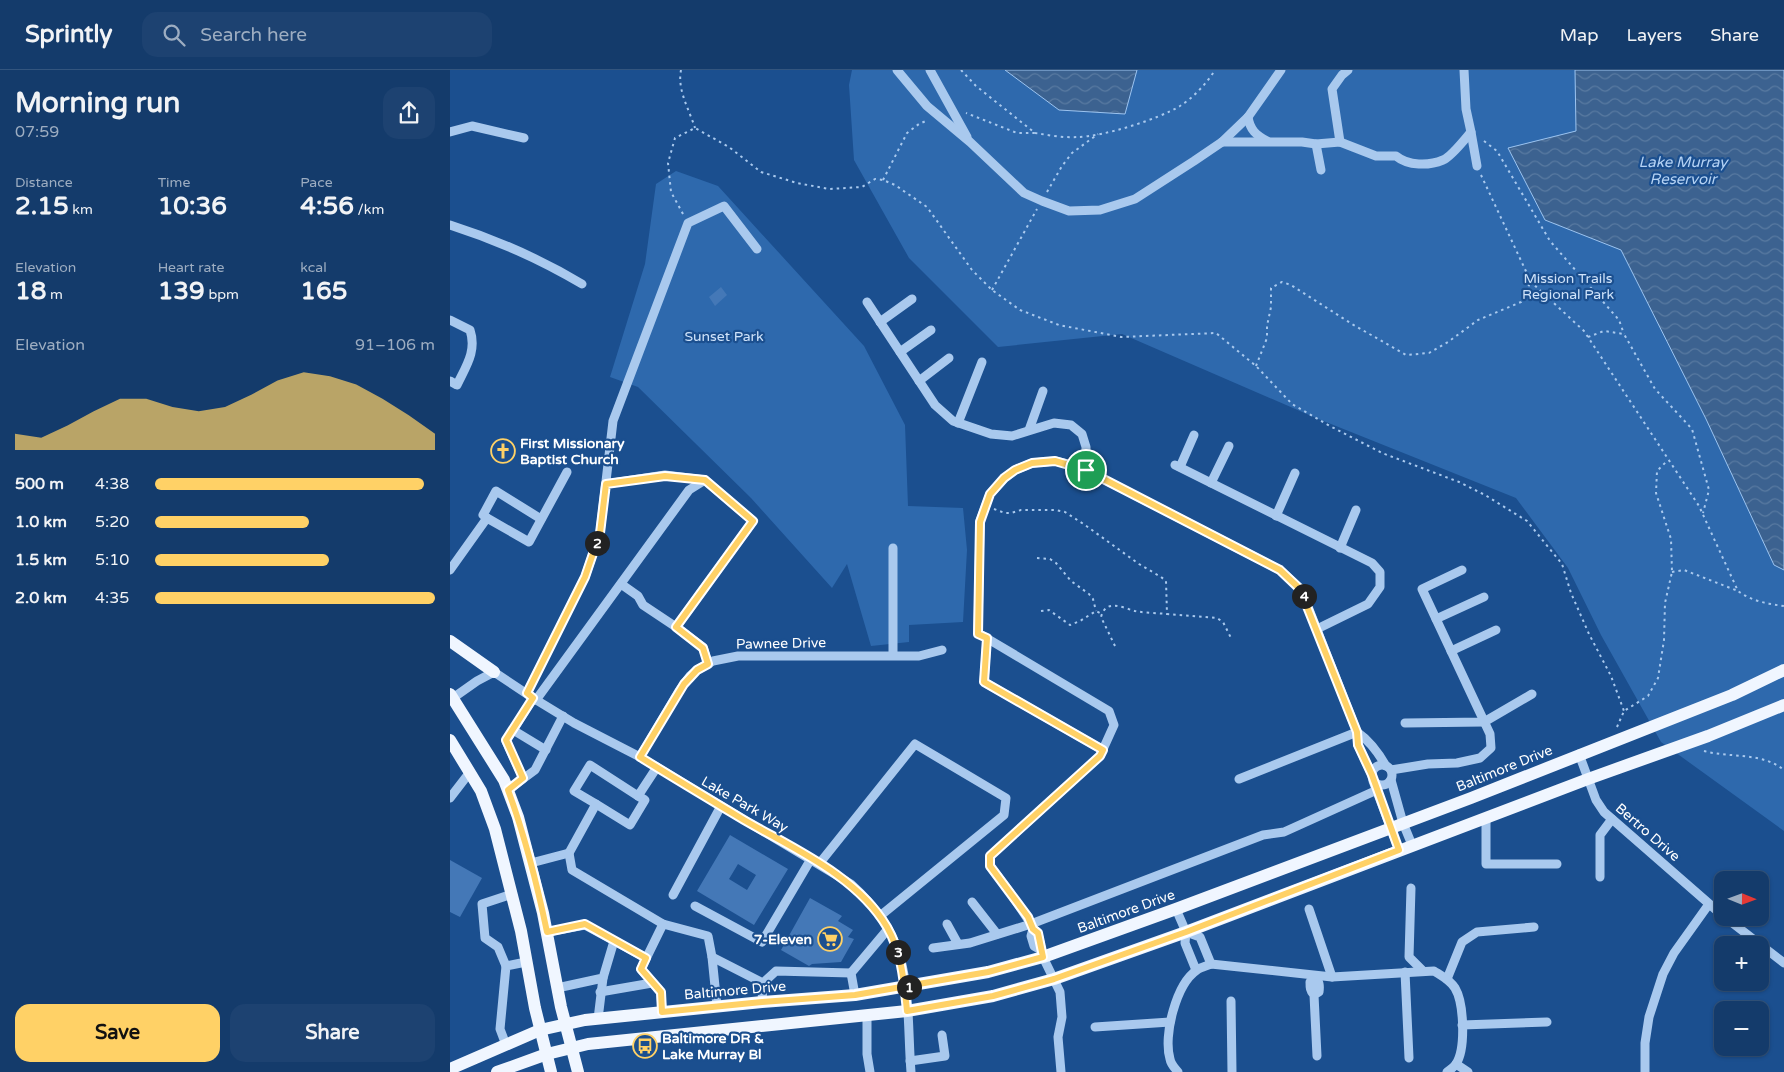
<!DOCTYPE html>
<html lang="en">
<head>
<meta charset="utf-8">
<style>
	body { margin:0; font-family:"Varela Round",sans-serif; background:#1d4271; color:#f1f3f6; height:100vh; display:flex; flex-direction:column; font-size:19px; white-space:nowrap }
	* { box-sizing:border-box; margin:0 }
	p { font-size:16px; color:#9dadc1 }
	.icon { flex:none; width:28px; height:28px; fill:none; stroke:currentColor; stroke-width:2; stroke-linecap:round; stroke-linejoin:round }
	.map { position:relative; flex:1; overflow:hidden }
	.details { display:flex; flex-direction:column; background:#143b6b; width:450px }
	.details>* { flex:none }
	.needle { width:32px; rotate:91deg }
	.fabs { position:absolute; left:1264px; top:801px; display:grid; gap:10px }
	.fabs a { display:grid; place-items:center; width:55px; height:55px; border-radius:10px; background:#143b6b; box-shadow:0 1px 4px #0004,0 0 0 1px #33557e; font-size:25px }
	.pin { position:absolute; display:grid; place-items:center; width:42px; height:42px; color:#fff; margin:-21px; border:2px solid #fff; border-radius:50%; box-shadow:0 1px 5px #0007 }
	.km { position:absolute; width:25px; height:25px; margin:-12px; border-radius:50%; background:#222; color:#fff; font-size:14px; line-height:25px; text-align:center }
	.round { display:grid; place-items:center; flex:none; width:52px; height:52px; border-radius:15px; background:#1d4271 }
	.summary { display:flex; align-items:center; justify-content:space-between; height:85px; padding:0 15px }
	h1 { font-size:28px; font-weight:700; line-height:38px }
	.figures { display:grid; grid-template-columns:repeat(3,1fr); gap:8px; height:85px; padding:5px 15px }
	.figures div { display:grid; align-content:center }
	.figures b { font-size:25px; font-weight:700 }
	.figures small { font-size:14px; font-weight:400 }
	.figures p { font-size:14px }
	.chart { height:140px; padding:10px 15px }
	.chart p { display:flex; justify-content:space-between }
	.chart svg { width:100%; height:90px; margin-top:5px; fill:#ffd166; opacity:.7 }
	.button { display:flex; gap:10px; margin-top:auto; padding:10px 15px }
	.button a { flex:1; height:58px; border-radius:15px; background:#ffd166; color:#111; font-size:20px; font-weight:700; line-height:58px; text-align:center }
	.button a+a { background:#1d4271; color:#f1f3f6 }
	ul { padding:0 15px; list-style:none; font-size:16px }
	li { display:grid; grid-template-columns:80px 60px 1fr; align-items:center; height:38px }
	li i { height:12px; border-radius:6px; background:#ffd166 }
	header { display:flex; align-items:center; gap:30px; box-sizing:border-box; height:70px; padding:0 25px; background:#143b6b; border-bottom:1px solid #33557e }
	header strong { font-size:24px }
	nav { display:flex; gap:28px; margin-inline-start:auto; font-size:18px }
	.search { width:350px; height:45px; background:#1d4271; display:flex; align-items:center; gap:12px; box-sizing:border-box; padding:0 18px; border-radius:15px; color:#9dadc1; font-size:19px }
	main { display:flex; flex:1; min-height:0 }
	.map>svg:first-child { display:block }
	.green { fill:#2e69ad }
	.water { fill:url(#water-waves); stroke:#9cc4f0 }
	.building { fill:#4478b7; fill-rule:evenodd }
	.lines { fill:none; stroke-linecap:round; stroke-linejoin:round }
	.path { stroke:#a9c9ee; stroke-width:2; stroke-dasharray:2.5 4; stroke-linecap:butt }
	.minor { stroke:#a9c9ee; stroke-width:9 }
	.major { stroke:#f0f6ff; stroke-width:12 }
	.route-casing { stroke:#fff; stroke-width:10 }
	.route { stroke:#ffd166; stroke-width:6 }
	.labels { text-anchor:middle; stroke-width:4.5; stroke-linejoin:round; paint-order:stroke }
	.park-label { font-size:14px; fill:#cfe3fa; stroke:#1b4f8f }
	.poi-label { font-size:14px; font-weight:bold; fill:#fff; stroke:#1b4f8f; text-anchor:start }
	.street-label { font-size:14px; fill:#fff; stroke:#1b4f8f }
	.water-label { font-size:15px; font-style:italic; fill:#b5d3f5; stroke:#1b4f8f }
</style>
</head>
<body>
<header>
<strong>Sprintly</strong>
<div class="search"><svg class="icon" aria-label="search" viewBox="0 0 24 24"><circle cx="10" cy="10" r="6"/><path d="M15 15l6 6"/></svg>Search here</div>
<nav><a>Map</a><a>Layers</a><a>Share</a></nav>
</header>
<main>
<section class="details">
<div class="summary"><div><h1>Morning run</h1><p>07:59</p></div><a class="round"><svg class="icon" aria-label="share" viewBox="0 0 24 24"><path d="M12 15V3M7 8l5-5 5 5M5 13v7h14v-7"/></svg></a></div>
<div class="figures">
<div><p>Distance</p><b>2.15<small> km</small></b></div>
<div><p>Time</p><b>10:36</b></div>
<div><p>Pace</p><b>4:56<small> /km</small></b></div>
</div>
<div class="figures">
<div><p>Elevation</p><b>18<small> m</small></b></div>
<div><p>Heart rate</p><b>139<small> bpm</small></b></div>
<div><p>kcal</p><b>165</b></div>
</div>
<div class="chart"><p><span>Elevation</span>91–106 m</p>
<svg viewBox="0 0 160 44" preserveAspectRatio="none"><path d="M0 44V36L10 38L20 32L30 25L40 19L50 19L60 23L70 25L80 23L90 17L100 10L110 6L120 8L130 12L140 19L150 27L160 36V44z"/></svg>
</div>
<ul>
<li><b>500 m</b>4:38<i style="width:96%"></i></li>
<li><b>1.0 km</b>5:20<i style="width:55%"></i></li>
<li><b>1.5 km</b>5:10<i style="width:62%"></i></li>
<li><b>2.0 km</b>4:35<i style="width:100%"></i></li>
</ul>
<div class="button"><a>Save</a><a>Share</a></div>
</section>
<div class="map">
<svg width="1334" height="1002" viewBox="0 0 1334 1002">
	<defs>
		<pattern id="water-waves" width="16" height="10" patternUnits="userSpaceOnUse" patternTransform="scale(1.25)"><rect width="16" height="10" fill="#3c6290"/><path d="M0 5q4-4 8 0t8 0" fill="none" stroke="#597aa1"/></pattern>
	</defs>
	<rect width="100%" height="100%" fill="#1b4f8f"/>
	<g class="green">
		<path d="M402,0H1334V761L1211,672L1151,565L1118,498L1066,428L866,348L672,264L548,277L459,188L404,90L399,15Z"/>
		<path d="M226,101L268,116L414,276L455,355L458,436L513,438L517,480L513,552L459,555V572L421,576L397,494L382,518L301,428L188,317L160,307L195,194L206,114Z"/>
	</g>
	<g class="water">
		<path d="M555,0H687L675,44L609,40Z"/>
		<path d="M1125,0H1334V500L1324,495L1256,349L1171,180L1095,150L1058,78L1126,61Z"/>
	</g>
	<g class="building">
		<path d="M271,217L277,225L265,236L259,227Z"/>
		<path d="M280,765L338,799L304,855L247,821ZM288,794L306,805L297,820L279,809Z"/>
		<path d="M0,790L32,808L10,847L0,842Z"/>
		<path d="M360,828L392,846L388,851L403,860L398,867L404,869L391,892L362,894L359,896L331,880Z"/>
	</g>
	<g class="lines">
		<g class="path">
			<path d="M231,0C227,20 239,39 245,58"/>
			<path d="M511,0L526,16L585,63H567L516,43"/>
			<path d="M585,63C598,65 613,68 627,67C652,67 709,49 730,36C743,28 757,13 765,0"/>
			<path d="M1034,71L1047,81L1100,171L1169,250L1174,264"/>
			<path d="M1031,105L1081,212L1134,261L1249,436L1288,521C1301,531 1318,534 1334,536"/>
			<path d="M433,110L457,63L469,54L478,50"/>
			<path d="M597,122L612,96L622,83L648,64"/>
			<path d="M233,144L221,122L218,93L225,68L245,58L279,77L311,102L347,113L379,119L412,117L425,109L433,110L445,115L477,137L522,200L542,220L570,240L609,255L671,267L766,263L806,296L842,334L878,355L932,383L1009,412L1035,425L1077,451L1112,494L1121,523L1139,564L1161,606L1174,641"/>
			<path d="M542,220L587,139"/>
			<path d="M1138,267L1154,261L1174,264L1205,319L1242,359L1259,420L1253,443"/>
			<path d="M806,296L817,268V256L821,237V218L832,212L841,215L902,254L956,285L979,283L998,272L1028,250L1071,232L1080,213"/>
			<path d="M544,439L555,443H561L571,440H606L615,442L635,455L689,494L711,507L716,511L717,544L767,548L773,552L781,568"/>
			<path d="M587,488L600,489L606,493L621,511L639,524L643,529L646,541"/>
			<path d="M1222,502L1234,500L1288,521"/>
			<path d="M591,541L599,540L620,555L630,551L646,541L652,544"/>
			<path d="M665,576L651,547C656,528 673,538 685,541C695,543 707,543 717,544"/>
			<path d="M1167,657L1174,641L1198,626L1208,608L1214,570L1215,533L1222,502L1221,469L1206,423L1207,401L1218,390"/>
			<path d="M1254,681C1280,688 1312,682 1334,700"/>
		</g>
		<g class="minor">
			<path d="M447,0L477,36L520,72L574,123L592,131L619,141L650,140L685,129L744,91L772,72L798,47L831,0"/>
			<path d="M480,0L517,67"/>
			<path d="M798,47C800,60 806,65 817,71"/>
			<path d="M0,62L22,56L74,68"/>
			<path d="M1021,62L1027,96"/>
			<path d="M772,72H852L866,74L890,72L926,86H946C958,96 979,96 993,90C1001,87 1015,69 1021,62L1016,39L1014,0"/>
			<path d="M890,72L882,19L892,5L898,0"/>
			<path d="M866,74L871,100"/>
			<path d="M0,155C47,170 90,189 132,214"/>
			<path d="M417,232L485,335L503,351L541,364L562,366L604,353L621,355L632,364L636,377V400"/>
			<path d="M0,250L20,260C27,281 16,296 7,315L0,311"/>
			<path d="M430,252L462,229"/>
			<path d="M450,282L481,260"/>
			<path d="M469,311L499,288"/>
			<path d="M508,353L532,292"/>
			<path d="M579,360L593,321"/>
			<path d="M725,395L922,493L930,502V517L918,534L867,559"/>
			<path d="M730,397L744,365"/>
			<path d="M761,413L779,376"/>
			<path d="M156,414L215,405L255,410"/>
			<path d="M826,446L845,403"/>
			<path d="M37,448L33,445L46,421L91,449"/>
			<path d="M890,478L906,440"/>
			<path d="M0,500L37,448L79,472L117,402"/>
			<path d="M171,514L188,526L193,535L226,557"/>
			<path d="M986,549L1034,527"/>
			<path d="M537,569L534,612L653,680"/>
			<path d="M1001,581L1046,560"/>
			<path d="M443,585V478"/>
			<path d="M77,623L135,507L150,463L163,351L238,153L274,136L307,179"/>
			<path d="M0,630L27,611L44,602L83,628L124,653L190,687L401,814C422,833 442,858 450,887C460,923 458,964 461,1002"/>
			<path d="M86,630L239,420L255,410L303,451L226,557L253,577L258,593"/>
			<path d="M955,653L1034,652L1082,624"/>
			<path d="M63,660L83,628"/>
			<path d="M907,662C920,671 928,682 936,696"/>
			<path d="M1129,684L1146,730L1154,742L1272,845"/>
			<path d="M190,687L229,621L240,606L247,600L263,591L288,586H469L492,580"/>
			<circle cx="932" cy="705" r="10"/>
			<path d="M941,700L978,694L1007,693L1030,688L1041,678L1040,664L972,519L1012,500"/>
			<path d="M922,705L908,675L907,662L851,519L830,500L630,397L605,391L582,393L565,400L555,408L540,424L530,451L528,563L659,641L664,655L650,686L540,786V796L559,821L581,854L813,765L834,762L927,720"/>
			<path d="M73,708L56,671L63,660L96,680"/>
			<path d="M789,709L907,662"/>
			<path d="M941,710L953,753L962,775"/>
			<path d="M923,711L949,780"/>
			<path d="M58,720L85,700L113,646"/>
			<path d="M0,728L20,702"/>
			<path d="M146,734L180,755L195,730L188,726"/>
			<path d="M1036,748V794H1107"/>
			<path d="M119,783L146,734L124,721L140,695L188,726L207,697"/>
			<path d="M81,793L119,783L122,800L213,854L258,866L262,887L313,913"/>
			<path d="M369,794L465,674L556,728L554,745L430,846"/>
			<path d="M1150,807V765L1162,749"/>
			<path d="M961,818L959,887L973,901"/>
			<path d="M223,825L271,736"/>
			<path d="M522,832L547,864"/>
			<path d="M245,836L312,872L361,789"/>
			<path d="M726,839L736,862L735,873L746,900"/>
			<path d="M859,839L882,907"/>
			<path d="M1276,848L1334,893"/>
			<path d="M497,854L508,874"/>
			<path d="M583,859L581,866L584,876L591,880"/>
			<path d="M97,862L135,855L196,888"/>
			<path d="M736,862L750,867L761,894"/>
			<path d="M483,878L520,873L581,854L583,859L588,863L593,887L610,922L612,947L608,967L611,1002"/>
			<path d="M262,887L267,936"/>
			<path d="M56,896L48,877L35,868L32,834L62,824"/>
			<path d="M955,902L959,988"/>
			<path d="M997,909L1012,872L1027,862L1084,857"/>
			<path d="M107,918L153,908L164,871"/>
			<path d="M150,922L202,913"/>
			<path d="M405,925L401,903L438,859"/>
			<path d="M864,925L869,922C870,915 869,912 866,906L860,912C860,917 860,921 864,925L867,986"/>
			<path d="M781,931L782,1002"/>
			<path d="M312,932L313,913L326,901L401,903"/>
			<path d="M212,942L211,923L191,899L213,854"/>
			<path d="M417,945V984L420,1002"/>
			<path d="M148,949L153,908"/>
			<path d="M1012,955L1097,952"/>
			<path d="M645,957L720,952"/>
			<path d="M56,975L50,959L56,896L76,892"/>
			<path d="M460,991L495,986L492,965"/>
			<path d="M1006,994L1018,1002"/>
			<path d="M728,1002C725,998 721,995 720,989C713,966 726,914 747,900C751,897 757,896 761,894L882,907L984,901C992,906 1000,910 1005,918C1014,933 1016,979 1006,994C1004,997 1000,1000 997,1002"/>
			<path d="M1195,1002V973L1199,947L1213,904L1224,883L1259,834"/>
		</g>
		<g class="major">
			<path d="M0,571L44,602"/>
			<path d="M0,624L54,710L68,747L93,843L111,937L128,1002"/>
			<path d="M0,670L31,721L45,759L71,861L85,938L101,1002"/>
			<path d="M0,999L90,960L135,950L312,932L405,925L538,902L593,887L726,839L1021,728L1282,625L1334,600"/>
			<path d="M47,1002L97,984L138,974L457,941L543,926L604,909L736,862L1138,709L1258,666L1334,635"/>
		</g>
	</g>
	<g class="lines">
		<g class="route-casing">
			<path id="route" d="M636,400L605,391L582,393L565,400L554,408L540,424L530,452L528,564L537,568L534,612L653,680L650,686L540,786V796L578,847L583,859L588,863L593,887L538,902L405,925L312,932L212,942L211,922L191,899L196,888L135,854L97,862C87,814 75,766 58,720L73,708L56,670L83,628L77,623L135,507L150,463L156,414L215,406L255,410L303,451L226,557L253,578L258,594L247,600L234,614L190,687C224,708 259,729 294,750C344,779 407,806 437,857C452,883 454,912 457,941L543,926L604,909L736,862L949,780L922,705L908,675L907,662L850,519L830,500L636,400"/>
		</g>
		<use href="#route" class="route"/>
	</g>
	<defs>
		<g id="church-ring" transform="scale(1.25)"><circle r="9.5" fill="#1b4f8f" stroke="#ffd166" stroke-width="1.5"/><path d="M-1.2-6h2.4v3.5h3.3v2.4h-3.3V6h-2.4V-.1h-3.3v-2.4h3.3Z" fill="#ffd166"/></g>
		<g id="supermarket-ring" transform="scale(1.25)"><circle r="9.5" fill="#1b4f8f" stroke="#ffd166" stroke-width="1.5"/><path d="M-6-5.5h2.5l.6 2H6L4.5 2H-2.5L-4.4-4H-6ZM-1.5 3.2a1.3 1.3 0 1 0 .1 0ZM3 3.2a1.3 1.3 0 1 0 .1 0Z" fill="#ffd166"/></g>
		<g id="bus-ring" transform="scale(1.25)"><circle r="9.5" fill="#1b4f8f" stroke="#ffd166" stroke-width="1.5"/><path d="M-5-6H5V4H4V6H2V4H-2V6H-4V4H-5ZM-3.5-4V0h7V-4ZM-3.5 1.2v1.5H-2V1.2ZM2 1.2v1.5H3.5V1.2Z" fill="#ffd166"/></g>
	</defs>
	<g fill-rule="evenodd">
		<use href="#church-ring" x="53" y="381"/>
		<use href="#supermarket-ring" x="380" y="869"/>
		<use href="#bus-ring" x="195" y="976"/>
	</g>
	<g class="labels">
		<g class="park-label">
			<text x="1118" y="213">Mission Trails<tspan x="1118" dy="16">Regional Park</tspan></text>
			<text x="274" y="271">Sunset Park</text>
		</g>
		<g class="poi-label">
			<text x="70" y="378">First Missionary<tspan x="70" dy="16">Baptist Church</tspan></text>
			<text x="362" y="874" text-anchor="end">7-Eleven</text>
			<text x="212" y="973">Baltimore DR &amp;<tspan x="212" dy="16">Lake Murray Bl</tspan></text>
		</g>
		<g class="street-label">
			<text transform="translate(331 573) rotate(-1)" y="5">Pawnee Drive</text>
			<text transform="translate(1054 698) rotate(-22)" y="5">Baltimore Drive</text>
			<text transform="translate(295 734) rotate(30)" y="5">Lake Park Way</text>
			<text transform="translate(1198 762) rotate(41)" y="5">Bertro Drive</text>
			<text transform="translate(676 841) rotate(-20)" y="5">Baltimore Drive</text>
			<text transform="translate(285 920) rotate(-5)" y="5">Baltimore Drive</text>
		</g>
		<g class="water-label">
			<text x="1233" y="97">Lake Murray<tspan x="1233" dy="17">Reservoir</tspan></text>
		</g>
	</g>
</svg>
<div class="fabs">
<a><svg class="needle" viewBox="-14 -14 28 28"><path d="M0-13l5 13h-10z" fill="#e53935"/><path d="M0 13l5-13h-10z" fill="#9dadc1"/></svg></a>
<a>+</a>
<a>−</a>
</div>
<div class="pin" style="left:636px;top:400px;background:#1e9e55"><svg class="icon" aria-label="arrive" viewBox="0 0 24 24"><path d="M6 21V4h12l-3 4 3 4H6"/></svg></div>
<b class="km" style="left:459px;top:917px">1</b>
<b class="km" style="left:147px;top:473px">2</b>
<b class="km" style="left:448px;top:882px">3</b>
<b class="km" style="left:854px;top:526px">4</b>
</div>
</main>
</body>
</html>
